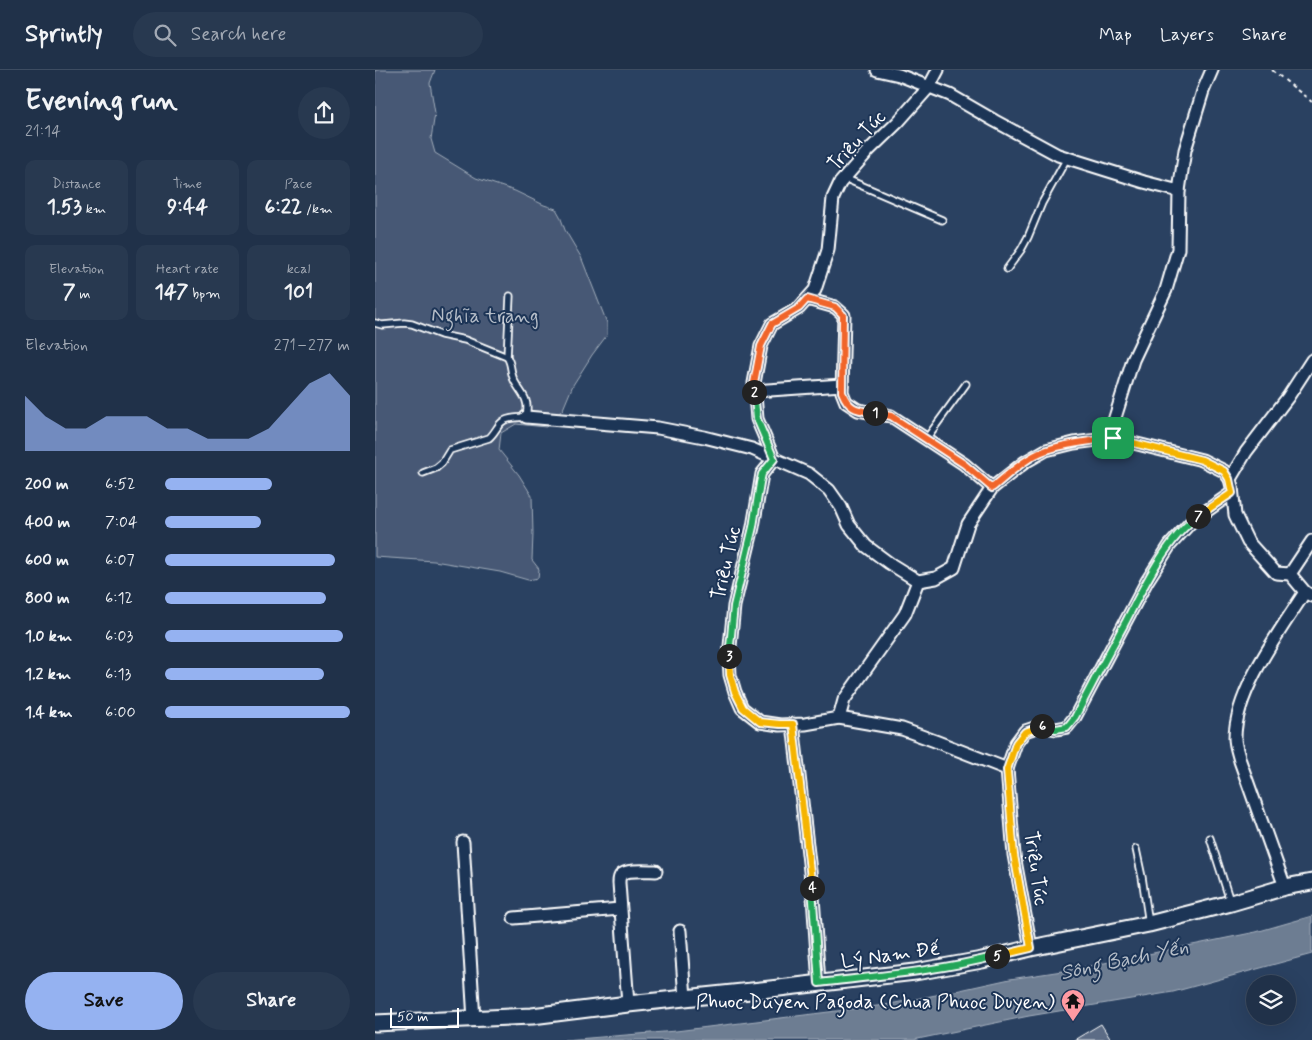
<!DOCTYPE html>
<html lang="en">
<head>
<meta charset="utf-8">
<style>
	body { margin:0; font-family:Mynerve,sans-serif; background:#283950; color:#f1f3f6; height:100vh; display:flex; flex-direction:column; font-size:19px; white-space:nowrap }
	* { box-sizing:border-box; margin:0 }
	p { font-size:16px; color:#a2a9b4 }
	.icon { flex:none; width:28px; height:28px; fill:none; stroke:currentColor; stroke-width:2; stroke-linecap:round; stroke-linejoin:round }
	.map { position:relative; flex:1; overflow:hidden }
	.details { display:flex; flex-direction:column; background:#203149; width:375px }
	.details>* { flex:none }
	.tools { position:absolute; left:871px; top:905px; display:grid; gap:10px }
	.tools a { display:grid; place-items:center; width:50px; height:50px; border-radius:50%; background:#203149; box-shadow:0 5px 20px #0002,0 0 0 1px #3d4c61; font-size:25px }
	.scale { position:absolute; left:15px; bottom:12px; width:69px; box-sizing:border-box; padding-left:5px; border:2px solid #fff; border-top:0; font-size:14px; line-height:18px; white-space:nowrap; color:#fff; -webkit-text-stroke:4px #1d3557; paint-order:stroke }
	.pin { position:absolute; display:grid; place-items:center; width:42px; height:42px; color:#fff; margin:-21px; border-radius:10px; box-shadow:0 2px 8px #0006 }
	.km { position:absolute; width:25px; height:25px; margin:-12px; border-radius:50%; background:#222; color:#fff; font-size:14px; line-height:25px; text-align:center }
	.round { display:grid; place-items:center; flex:none; width:52px; height:52px; border-radius:26px; background:#283950 }
	.headline { display:flex; align-items:center; justify-content:space-between; height:85px; padding:0 25px }
	h1 { font-size:28px; font-weight:800; line-height:38px }
	.stats { display:grid; grid-template-columns:repeat(3,1fr); gap:8px; height:85px; padding:5px 25px }
	.stats div { display:grid; align-content:center; border-radius:10px; background:#283950; text-align:center }
	.stats b { font-size:21px; font-weight:800 }
	.stats small { font-size:14px; font-weight:400 }
	.stats p { font-size:14px }
	.chart { height:140px; padding:10px 25px }
	.chart p { display:flex; justify-content:space-between }
	.chart svg { width:100%; height:90px; margin-top:5px; fill:#95b2f1; opacity:.7 }
	.button { display:flex; gap:10px; margin-top:auto; padding:10px 25px }
	.button a { flex:1; height:58px; border-radius:30px; background:#95b2f1; color:#111; font-size:20px; font-weight:800; line-height:58px; text-align:center }
	.button a+a { background:#283950; color:#f1f3f6 }
	ul { padding:0 25px; list-style:none; font-size:16px }
	li { display:grid; grid-template-columns:80px 60px 1fr; align-items:center; height:38px }
	li i { height:12px; border-radius:6px; background:#95b2f1 }
	header { display:flex; align-items:center; gap:30px; box-sizing:border-box; height:70px; padding:0 25px; background:#203149; border-bottom:1px solid #3d4c61 }
	header strong { font-size:24px }
	nav { display:flex; gap:28px; margin-inline-start:auto; font-size:18px }
	.search { width:350px; height:45px; background:#283950; display:flex; align-items:center; gap:12px; box-sizing:border-box; padding:0 18px; border-radius:28px; color:#a2a9b4; font-size:19px }
	main { display:flex; flex:1; min-height:0 }
	.map>svg:first-child { display:block }
	.green { fill:#465975; stroke:#a2acba }
	.water { fill:#6d7d92; stroke:#a7b1be }
	.building { fill:#5b6c86; stroke:#fff }
	.lines { fill:none; stroke-linecap:round; stroke-linejoin:round }
	.lane-casing { stroke:#fff; stroke-width:9 }
	.street-casing { stroke:#fff; stroke-width:15 }
	.secondary-casing { stroke:#fff; stroke-width:19 }
	.path { stroke:#fff; stroke-width:2; stroke-dasharray:4 4; stroke-linecap:butt }
	.lane { stroke:#1d3557; stroke-width:5.5 }
	.street { stroke:#1d3557; stroke-width:11 }
	.secondary { stroke:#1d3557; stroke-width:15 }
	.split-1-casing { stroke:#fff; stroke-width:10 }
	.split-2-casing { stroke:#fff; stroke-width:10 }
	.split-3-casing { stroke:#fff; stroke-width:10 }
	.split-4-casing { stroke:#fff; stroke-width:10 }
	.split-5-casing { stroke:#fff; stroke-width:10 }
	.split-6-casing { stroke:#fff; stroke-width:10 }
	.split-7-casing { stroke:#fff; stroke-width:10 }
	.split-8-casing { stroke:#fff; stroke-width:10 }
	.split-1 { stroke:#f0652b; stroke-width:6 }
	.split-2 { stroke:#f0652b; stroke-width:6 }
	.split-3 { stroke:#22a559; stroke-width:6 }
	.split-4 { stroke:#f5b400; stroke-width:6 }
	.split-5 { stroke:#22a559; stroke-width:6 }
	.split-6 { stroke:#f5b400; stroke-width:6 }
	.split-7 { stroke:#22a559; stroke-width:6 }
	.split-8 { stroke:#f5b400; stroke-width:6 }
	.labels { text-anchor:middle; stroke-width:4; stroke-linejoin:round; paint-order:stroke }
	.street-label { font-size:20px; fill:#fff; stroke:#1d3557 }
	.park-label { font-size:20px; fill:#b5bdc8; stroke:#1d3557 }
	.poi-label { font-size:20px; fill:#fff; stroke:#1d3557; text-anchor:end }
	.water-label { font-size:21px; font-style:italic; fill:#b6bec8; stroke:#1d3557 }
</style>
</head>
<body>
<header>
<strong>Sprintly</strong>
<div class="search"><svg class="icon" aria-label="search" viewBox="0 0 24 24"><circle cx="10" cy="10" r="6"/><path d="M15 15l6 6"/></svg>Search here</div>
<nav><a>Map</a><a>Layers</a><a>Share</a></nav>
</header>
<main>
<section class="details">
<div class="headline"><div><h1>Evening run</h1><p>21:14</p></div><a class="round"><svg class="icon" aria-label="share" viewBox="0 0 24 24"><path d="M12 15V3M7 8l5-5 5 5M5 13v7h14v-7"/></svg></a></div>
<div class="stats">
<div><p>Distance</p><b>1.53<small> km</small></b></div>
<div><p>Time</p><b>9:44</b></div>
<div><p>Pace</p><b>6:22<small> /km</small></b></div>
</div>
<div class="stats">
<div><p>Elevation</p><b>7<small> m</small></b></div>
<div><p>Heart rate</p><b>147<small> bpm</small></b></div>
<div><p>kcal</p><b>101</b></div>
</div>
<div class="chart"><p><span>Elevation</span>271–277 m</p>
<svg viewBox="0 0 160 44" preserveAspectRatio="none"><path d="M0 44V17L10 27L20 33L30 33L40 27L50 27L60 27L70 33L80 33L90 38L100 38L110 38L120 33L130 22L140 11L150 6L160 17V44z"/></svg>
</div>
<ul>
<li><b>200 m</b>6:52<i style="width:58%"></i></li>
<li><b>400 m</b>7:04<i style="width:52%"></i></li>
<li><b>600 m</b>6:07<i style="width:92%"></i></li>
<li><b>800 m</b>6:12<i style="width:87%"></i></li>
<li><b>1.0 km</b>6:03<i style="width:96%"></i></li>
<li><b>1.2 km</b>6:13<i style="width:86%"></i></li>
<li><b>1.4 km</b>6:00<i style="width:100%"></i></li>
</ul>
<div class="button"><a>Save</a><a>Share</a></div>
</section>
<div class="map">
<svg width="937" height="970" viewBox="0 0 937 970">
	<rect width="100%" height="100%" fill="#2a4161"/>
	<filter id="ink" filterUnits="userSpaceOnUse"><feTurbulence type="fractalNoise" baseFrequency=".02" numOctaves="2"/><feDisplacementMap in="SourceGraphic" scale="10" xChannelSelector="R" yChannelSelector="G"/><feConvolveMatrix kernelMatrix="1 2 1 2 8 2 1 2 1" color-interpolation-filters="sRGB"/></filter>
	<g filter="url(#ink)">
		<path class="green" d="M0,0H60L55,13L60,43L56,69L60,83L101,108L140,121L169,135L181,139L185,146L190,160L206,187L232,253V265L217,285L198,315L188,339L171,357L141,354L126,363L124,380L144,405L157,426L158,464L157,490L164,499L163,508L153,510L125,502L59,491L0,487Z"/>
		<path class="water" d="M937,846V884L798,922L654,946L538,970H189L301,961L510,935L576,922L635,909L700,899L881,862Z"/>
		<path class="building" d="M726,954L736,970H699Z"/>
		<g class="lines">
			<g class="lane-casing">
				<g id="lane">
					<path d="M469,108L567,150"/>
					<path d="M632,199L646,180L653,167L667,133L692,88"/>
					<path d="M0,253L7,255L29,253L37,254L66,265L90,270L132,287C137,294 135,302 139,310C142,317 150,326 151,331C153,336 152,342 151,347C144,348 133,347 127,352C122,356 120,363 114,368L75,380L67,393L61,398L48,403"/>
					<path d="M132,287L135,226"/>
					<path d="M551,369L591,314"/>
					<path d="M835,768L855,831"/>
					<path d="M761,779L767,807L774,854"/>
				</g>
			</g>
			<g class="street-casing">
				<g id="street">
					<path d="M502,0L524,5L575,25L620,51L683,85L769,112L804,121"/>
					<path d="M563,0L554,17L523,52L494,80L465,113L458,128L453,180L440,220L424,238L397,254L386,276L379,313L382,349L399,389L387,404L378,457L359,536L354,586L355,605L360,622L367,638L385,652L405,655L430,654L464,648L527,659L560,671L632,699L639,785L656,878"/>
					<path d="M837,0L828,21L810,80L804,121L803,179L791,220L758,290L738,354V368L827,390L849,401L855,409L857,417L860,445L873,472L901,503L915,504L930,522L937,526"/>
					<path d="M432,229L460,237L469,245L467,322L471,332L483,340L516,346L589,394L617,418"/>
					<path d="M379,321L467,315"/>
					<path d="M151,347L283,358L329,367L377,379L434,404L454,420L466,437L474,455L491,476L514,493L543,511L561,508L579,498L593,454L617,418L650,392L671,380L699,373L738,368"/>
					<path d="M855,409L871,382L913,327L937,290"/>
					<path d="M915,504L937,471"/>
					<path d="M464,648L469,630L530,544L543,511"/>
					<path d="M418,654L438,827L444,913"/>
					<path d="M632,699L641,673L650,661L665,656L681,659L692,657L700,647L772,511L795,475L817,451L857,423"/>
					<path d="M88,772L99,950"/>
					<path d="M910,817L865,691C863,683 860,675 860,668C860,621 905,561 930,522"/>
					<path d="M139,848L245,839"/>
					<path d="M305,861L310,928"/>
					<path d="M253,934L244,813C244,810 244,807 246,805C251,799 273,801 281,801"/>
				</g>
			</g>
			<g class="secondary-casing">
				<path id="secondary" d="M0,953L157,946L253,934L404,918L540,902L607,890L656,878L774,854L856,833L910,817L937,812"/>
			</g>
			<path class="path" d="M897,0L937,32"/>
			<use href="#lane" class="lane"/>
			<use href="#street" class="street"/>
			<use href="#secondary" class="secondary"/>
		</g>
	</g>
	<g class="lines" filter="url(#ink)">
		<g class="split-1-casing">
			<path id="split-1" d="M500,343L516,346L589,394L617,418C634,404 651,387 672,380C693,373 716,371 738,368"/>
		</g>
		<g class="split-2-casing">
			<path id="split-2" d="M379,322V313L386,276L397,254L424,238L432,229L460,237L468,245L467,322C474,340 482,340 500,343"/>
		</g>
		<g class="split-3-casing">
			<path id="split-3" d="M354,586L359,536L378,457L385,413L387,404L399,389L382,349L379,322"/>
		</g>
		<g class="split-4-casing">
			<path id="split-4" d="M354,586L355,605L360,622L368,638L385,652L405,654H418L437,818"/>
		</g>
		<g class="split-5-casing">
			<path id="split-5" d="M437,818L444,913C503,906 563,901 622,886"/>
		</g>
		<g class="split-6-casing">
			<path id="split-6" d="M622,886L656,878L639,785L632,700L641,673L650,662L667,656"/>
		</g>
		<g class="split-7-casing">
			<path id="split-7" d="M667,656L681,659L692,657L700,647C716,616 733,584 750,553C768,518 791,469 823,446"/>
		</g>
		<g class="split-8-casing">
			<path id="split-8" d="M738,368L827,390L849,401L854,409L857,423L823,446"/>
		</g>
		<use href="#split-1" class="split-1"/>
		<use href="#split-2" class="split-2"/>
		<use href="#split-3" class="split-3"/>
		<use href="#split-4" class="split-4"/>
		<use href="#split-5" class="split-5"/>
		<use href="#split-6" class="split-6"/>
		<use href="#split-7" class="split-7"/>
		<use href="#split-8" class="split-8"/>
	</g>
	<defs>
		<g id="temple-pin" transform="scale(1.25)"><path d="M0 17L-7.5 6A9.5 9.5 0 1 1 7.5 6Z" fill="#ff9aa2" stroke="#1d3557"/><path d="M0-6L5-2H3V0L6.5 2.5H4V6H1.5V3h-3V6H-4V2.5H-6.5L-3 0V-2H-5Z" fill="#111"/></g>
	</defs>
	<g fill-rule="evenodd">
		<use href="#temple-pin" x="698" y="931"/>
	</g>
	<g class="labels">
		<g class="street-label">
			<text transform="translate(481 70) rotate(-47)" y="7">Triệu Túc</text>
			<text transform="translate(350 493) rotate(-77)" y="7">Triệu Túc</text>
			<text transform="translate(662 798) rotate(82)" y="7">Triệu Túc</text>
			<text transform="translate(515 884) rotate(-8)" y="7">Lý Nam Đế</text>
		</g>
		<g class="park-label">
			<text x="110" y="252">Nghĩa trang</text>
		</g>
		<g class="poi-label">
			<text x="680" y="938">Phuoc Duyen Pagoda (Chua Phuoc Duyen)</text>
		</g>
		<g class="water-label">
			<text transform="translate(749 889) rotate(-12)" y="7">Sông Bạch Yến</text>
		</g>
	</g>
</svg>
<div class="tools">
<a><svg class="icon" aria-label="layers" viewBox="0 0 24 24"><path d="M12 4l9 5-9 5-9-5zM3 14l9 5 9-5"/></svg></a>
</div>
<div class="scale">50 m</div>
<div class="pin" style="left:738px;top:368px;background:#1e9e55"><svg class="icon" aria-label="arrive" viewBox="0 0 24 24"><path d="M6 21V4h12l-3 4 3 4H6"/></svg></div>
<b class="km" style="left:500px;top:343px">1</b>
<b class="km" style="left:379px;top:322px">2</b>
<b class="km" style="left:354px;top:586px">3</b>
<b class="km" style="left:437px;top:818px">4</b>
<b class="km" style="left:622px;top:886px">5</b>
<b class="km" style="left:667px;top:656px">6</b>
<b class="km" style="left:823px;top:446px">7</b>
</div>
</main>
</body>
</html>
